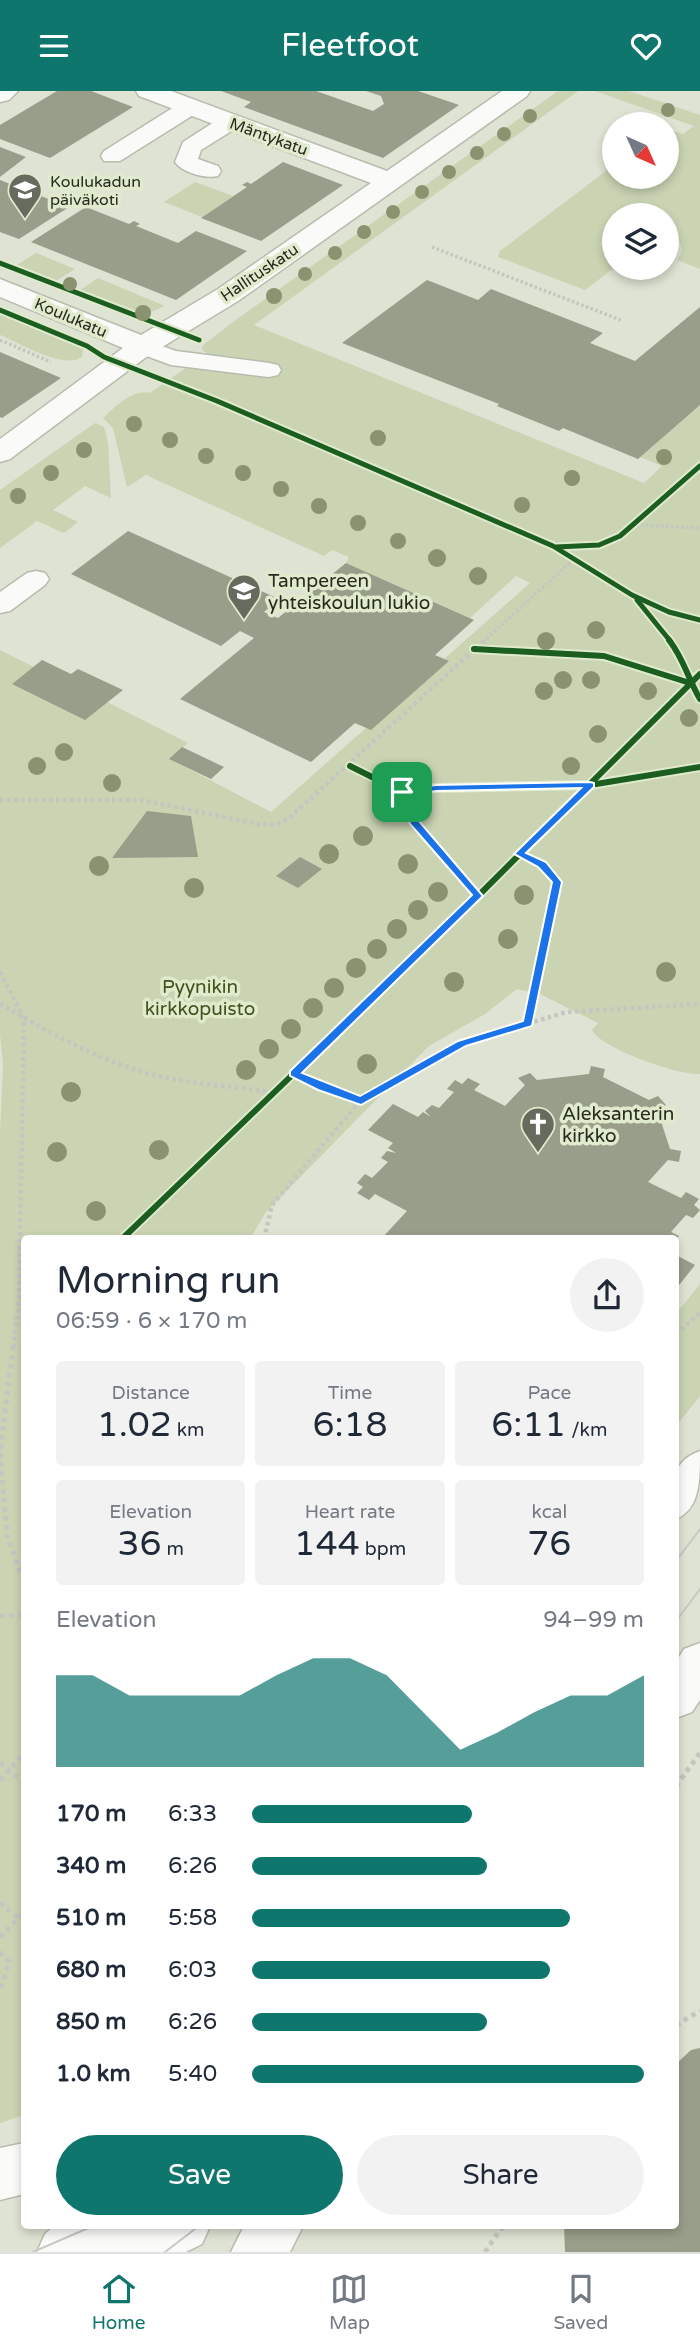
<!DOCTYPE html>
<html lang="en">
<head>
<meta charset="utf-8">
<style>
	body { margin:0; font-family:"Varela Round",sans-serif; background:#f2f2f3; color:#1f2937; height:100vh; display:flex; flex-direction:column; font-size:26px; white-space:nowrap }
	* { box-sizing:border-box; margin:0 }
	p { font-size:23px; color:#747a83 }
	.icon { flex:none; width:38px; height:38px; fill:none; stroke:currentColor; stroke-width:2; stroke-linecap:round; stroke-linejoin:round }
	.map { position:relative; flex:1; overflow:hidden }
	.drawer { position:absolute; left:21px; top:1144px; width:658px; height:994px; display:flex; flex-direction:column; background:#fff; border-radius:7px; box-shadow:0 4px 10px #0003 }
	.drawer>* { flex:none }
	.needle { width:46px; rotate:135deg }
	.tools { position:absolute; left:602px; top:21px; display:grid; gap:14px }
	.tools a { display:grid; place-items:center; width:77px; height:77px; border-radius:50%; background:#fff; box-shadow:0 4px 10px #0003; font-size:35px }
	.pin { position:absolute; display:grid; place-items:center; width:60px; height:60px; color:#fff; margin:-30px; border-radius:14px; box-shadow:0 4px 10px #0006 }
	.round { display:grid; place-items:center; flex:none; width:74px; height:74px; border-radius:37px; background:#f2f2f3 }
	.head { display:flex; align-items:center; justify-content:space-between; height:119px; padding:0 35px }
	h1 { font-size:38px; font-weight:600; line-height:52px }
	.stats { display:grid; grid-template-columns:repeat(3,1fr); gap:10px; height:119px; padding:7px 35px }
	.stats div { display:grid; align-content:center; border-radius:7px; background:#f2f2f3; text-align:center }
	.stats b { font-size:35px; font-weight:600 }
	.stats small { font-size:19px; font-weight:400 }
	.stats p { font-size:19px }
	.chart { height:196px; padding:14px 35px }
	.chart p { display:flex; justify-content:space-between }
	.chart svg { width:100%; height:126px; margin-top:7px; fill:#0f766e; opacity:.7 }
	.cta { display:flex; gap:14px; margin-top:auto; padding:14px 35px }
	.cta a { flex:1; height:80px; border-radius:42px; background:#0f766e; color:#fff; font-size:28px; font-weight:600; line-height:80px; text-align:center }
	.cta a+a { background:#f2f2f3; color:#1f2937 }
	ul { padding:0 35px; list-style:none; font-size:23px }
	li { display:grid; grid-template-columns:112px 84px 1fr; align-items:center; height:52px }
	li i { height:18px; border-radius:9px; background:#0f766e }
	header { display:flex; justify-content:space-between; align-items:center; height:91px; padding:0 35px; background:#0f766e; color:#fff; font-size:32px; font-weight:600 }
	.dock { display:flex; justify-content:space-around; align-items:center; height:98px; border-top:2px solid #e0e1e3; background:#fff; font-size:19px; color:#747a83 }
	.dock a { display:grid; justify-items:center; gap:4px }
	.dock .current { color:#0f766e }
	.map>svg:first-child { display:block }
	.green { fill:#cad4b3 }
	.building { fill:#989e89 }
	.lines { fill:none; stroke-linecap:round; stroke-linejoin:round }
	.lane-casing { stroke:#b8bcaf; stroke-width:3 }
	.street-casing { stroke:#b8bcaf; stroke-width:3 }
	.secondary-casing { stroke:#b8bcaf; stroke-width:3 }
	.path-far2 { stroke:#c4c6c0; stroke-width:3.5; stroke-dasharray:2.5 2.5; stroke-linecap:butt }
	.path-far1 { stroke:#c4c6c0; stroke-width:4.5; stroke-dasharray:3.5 3.5; stroke-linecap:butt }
	.path { stroke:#c4c6c0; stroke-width:5; stroke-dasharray:4.5 4.5; stroke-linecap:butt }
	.lane { fill:#fafbf8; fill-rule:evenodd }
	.street { fill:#fafbf8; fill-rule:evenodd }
	.secondary { fill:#fafbf8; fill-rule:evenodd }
	.tram { stroke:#c7c9c5; stroke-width:2 }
	.cycleway-far1-casing { stroke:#e0eacc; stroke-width:9 }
	.cycleway-casing { stroke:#e0eacc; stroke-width:10 }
	.cycleway-far1 { stroke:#1b5e20; stroke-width:5 }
	.cycleway { stroke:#1b5e20; stroke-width:6 }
	.tree { fill:#89936f }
	.route { fill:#1a73e8; stroke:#fff; stroke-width:2; fill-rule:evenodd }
	.labels { text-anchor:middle; stroke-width:7; stroke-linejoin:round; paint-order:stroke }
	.far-street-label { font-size:16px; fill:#272a1f; stroke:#e0eacc }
	.far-poi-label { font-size:16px; fill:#272a1f; stroke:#e0eacc; text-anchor:start }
	.poi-label { font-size:19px; fill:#272a1f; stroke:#e0eacc; text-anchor:start }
	.park-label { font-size:19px; fill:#44511d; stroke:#e0eacc }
</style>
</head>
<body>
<header><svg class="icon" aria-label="menu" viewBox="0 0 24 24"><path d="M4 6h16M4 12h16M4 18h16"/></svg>Fleetfoot<svg class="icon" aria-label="heart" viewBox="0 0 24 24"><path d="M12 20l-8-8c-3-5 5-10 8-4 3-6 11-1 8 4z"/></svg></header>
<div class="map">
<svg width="700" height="2161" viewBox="0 0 700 2161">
	<rect width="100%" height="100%" fill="#dee3d3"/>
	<g class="green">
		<path d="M558,0H578L254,234L644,392L662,375L640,366L700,314V983C681,985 601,958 592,939L598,932L540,903L517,898L485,923L429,955L266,1121L250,1148H24V2024L0,2032V1042L3,974L0,943V559L34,576L13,593L107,611L188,652L170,668L271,721L530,492L516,485L470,527L346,472L349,466L332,459L324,465L146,384L127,396L113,337L103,327C115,316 133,297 150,302L207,262L202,259L203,254L237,228Z"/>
		<path d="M595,0H629L700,24V178L677,169C687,156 679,148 667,141V124H614V140L601,152L603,160L614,170V177L585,199L498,166L500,160L614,74V86H667V38L683,43L694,35Z"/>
		<path d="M195,91L233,105L202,126L164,111Z"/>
		<path d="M36,162L75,178L56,190L17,174Z"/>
		<path d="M98,187L165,215L141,225L79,200Z"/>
		<path d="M0,223L83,258L82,266C65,279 19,252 0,244Z"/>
		<path d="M95,332L104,336L108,351L111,407L85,395L53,419L78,431L64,442L37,430L0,457V399Z"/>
		<path d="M700,1193V1305L676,1335V1223Z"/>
	</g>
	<g class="building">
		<path d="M57,0H91L133,16L50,67L0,48V34Z"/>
		<path d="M221,0H316L373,20L384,13L381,5L366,0H418L459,14L383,67L244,16L251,11Z"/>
		<path d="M0,56L26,66L0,86Z"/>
		<path d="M283,71L343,94L261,150L201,127L247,96L242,94L247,91L251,93Z"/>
		<path d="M0,89L69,116L19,148L0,141Z"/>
		<path d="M86,116L129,133L134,130L140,133L136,135L178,152L196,140L247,160L176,209L31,151Z"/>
		<path d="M427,189L478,209L491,198L603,242L590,252L635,270L700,216V314L638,368L563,337L559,340L497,315L499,313L342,252Z"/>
		<path d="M0,261L61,287L2,327L0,326Z"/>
		<path d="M128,440L279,508L264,521L278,527L346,472L474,529L435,564L449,570L371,639L355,632L311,671L180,608L254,547L240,540L221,555L71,483Z"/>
		<path d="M42,569L71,583L78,578L123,599L85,629L12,593Z"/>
		<path d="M182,656L224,676L211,688L169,668Z"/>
		<path d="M147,720L191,725L198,766L112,767Z"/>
		<path d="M300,766L322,778L298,797L276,785Z"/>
		<path d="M591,975L605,978L603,986L649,1009L658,1005L666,1014L657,1018L670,1058L681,1060L679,1071L668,1069L648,1091L681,1107L686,1101L699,1108L694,1114L700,1119L693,1127L686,1124L671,1141L679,1145L676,1148H381L407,1120L375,1103L369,1109L357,1102L363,1096L357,1092L365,1083L372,1087L388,1071L381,1067L387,1060L396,1062L388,1057L393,1052L368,1039L393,1013L418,1026L423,1021L431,1026L425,1020L432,1014L439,1017L454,1001L447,998L455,989L462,993L468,987L480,993L474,999L505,1015L525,994L518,987L530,982L537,989L589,983Z"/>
		<path d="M676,1164L695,1174L676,1198Z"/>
		<path d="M700,1957V2161H565L564,2135H676V1973L691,1959Z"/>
	</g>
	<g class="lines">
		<g class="lane-casing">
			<g id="lane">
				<path d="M190,10L198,11L201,16L198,21L120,70H104L101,65L104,60L182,11Z"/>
				<path d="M230,24L238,26L241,31L238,36L201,59L198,68L218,75L221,80L218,85C206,88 183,82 175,71L183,51L222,26Z"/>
				<path d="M142,248L176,260L269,272L278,274L281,279L278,284L269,286L171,274L133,260L130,255L133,250Z"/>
				<path d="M36,480L45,482L49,488L45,494L10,520L0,522V501L27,482Z"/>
			</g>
		</g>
		<g class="street-casing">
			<g id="street">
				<path d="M0,0H18L9,9L0,11Z"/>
				<path d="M136,0H171L387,80L502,0H530L527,5L238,210L149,264L10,368L0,371V348L123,257L0,206V188L141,244L218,198L371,92L139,5Z"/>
			</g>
		</g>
		<g class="secondary-casing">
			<g id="secondary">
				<path d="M700,1360C700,1390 700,1418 676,1428C676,1398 666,1372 700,1360Z"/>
				<path d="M700,1552V1609L692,1621L676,1627V1571L684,1558Z"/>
				<path d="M24,2052V2103L0,2109V2057Z"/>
				<path d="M54,2135H121L120,2138L126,2135H210L202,2153L186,2161H37L45,2143Z"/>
				<path d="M244,2135H303L290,2161H231Z"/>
			</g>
		</g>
		<g class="path-far2">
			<path d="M432,156L623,230"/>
			<path d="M0,249L51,271"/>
			<path d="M636,434L700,437"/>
			<path d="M483,551L575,467"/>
		</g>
		<g class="path-far1">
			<path d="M0,709H142L257,733L275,734L289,727L485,549"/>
			<path d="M519,763L542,773L557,791L528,933"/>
			<path d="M0,881L24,927L19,1207L13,1257"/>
			<path d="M0,913C50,942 101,971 158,985C196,994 237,995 276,1002"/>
			<path d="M294,983L322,997L361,1009"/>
			<path d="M264,1148L272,1114L361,1009L462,952L567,921L700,913"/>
			<path d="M676,1243L700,1222"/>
		</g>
		<g class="path">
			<path d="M13,1255L0,1362L7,1444L24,1491"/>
			<path d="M0,1525L24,1524"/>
			<path d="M0,1672L24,1691"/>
			<path d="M0,1689L24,1663"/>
			<path d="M676,1695L700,1662"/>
			<path d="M0,1812L20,1828"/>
			<path d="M0,1846L24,1822"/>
			<path d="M0,1861L9,1871L0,1898"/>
			<path d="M676,1934L700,1920"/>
			<path d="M485,2161L503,2135"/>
		</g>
		<use href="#lane" class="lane"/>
		<use href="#street" class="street"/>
		<use href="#secondary" class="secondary"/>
		<g class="tram">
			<path d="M676,1470L700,1438"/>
			<path d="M676,1530L700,1498"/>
			<path d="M33,2161L93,2135"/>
			<path d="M165,2161L199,2135"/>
		</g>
		<g class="cycleway-far1-casing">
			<g id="cycleway-far1">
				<path d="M0,172L199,249"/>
				<path d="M0,219L87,255L104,266L217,310L553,455L632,504L669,521L700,529"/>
				<path d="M556,456L599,454L620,445L700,375"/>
				<path d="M637,509L671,551"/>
			</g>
		</g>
		<g class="cycleway-casing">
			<g id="cycleway">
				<path d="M669,549C684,568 688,588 700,608"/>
				<path d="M474,558L604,565L690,592"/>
				<path d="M350,675L402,701L414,731L478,805"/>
				<path d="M402,701L436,697L590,694L700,676"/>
				<path d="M122,1148L478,805L700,583"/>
			</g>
		</g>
		<use href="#cycleway-far1" class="cycleway-far1"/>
		<use href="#cycleway" class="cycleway"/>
	</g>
	<g class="tree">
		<circle cx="668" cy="19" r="7"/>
		<circle cx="530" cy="25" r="7"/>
		<circle cx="504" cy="43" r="7"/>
		<circle cx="477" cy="62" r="7"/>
		<circle cx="449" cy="81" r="7"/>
		<circle cx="422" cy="101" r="7"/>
		<circle cx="393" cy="121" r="7"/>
		<circle cx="364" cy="141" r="7"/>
		<circle cx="335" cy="162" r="7"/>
		<circle cx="305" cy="183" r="7"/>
		<circle cx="70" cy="193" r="7"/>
		<circle cx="274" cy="205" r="8"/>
		<circle cx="143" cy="222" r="8"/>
		<circle cx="134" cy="333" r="8"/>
		<circle cx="378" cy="347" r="8"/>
		<circle cx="170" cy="349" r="8"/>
		<circle cx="84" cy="359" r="8"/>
		<circle cx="206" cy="365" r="8"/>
		<circle cx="664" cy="366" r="8"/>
		<circle cx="51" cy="382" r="8"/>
		<circle cx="243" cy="382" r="8"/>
		<circle cx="572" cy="387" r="8"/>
		<circle cx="281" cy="398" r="8"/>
		<circle cx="18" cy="405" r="8"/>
		<circle cx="522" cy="414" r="8"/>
		<circle cx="319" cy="415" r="8"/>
		<circle cx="358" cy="432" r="8"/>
		<circle cx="398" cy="450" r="8"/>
		<circle cx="437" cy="467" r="9"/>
		<circle cx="478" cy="485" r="9"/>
		<circle cx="596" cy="539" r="9"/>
		<circle cx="546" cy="550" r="9"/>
		<circle cx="563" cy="589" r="9"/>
		<circle cx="591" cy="589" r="9"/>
		<circle cx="544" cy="600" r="9"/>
		<circle cx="648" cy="600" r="9"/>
		<circle cx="689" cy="627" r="9"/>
		<circle cx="598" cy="643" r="9"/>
		<circle cx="64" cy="661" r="9"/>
		<circle cx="37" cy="675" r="9"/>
		<circle cx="571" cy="675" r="9"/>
		<circle cx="112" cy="692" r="9"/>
		<circle cx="363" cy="745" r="10"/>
		<circle cx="329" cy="763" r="10"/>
		<circle cx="408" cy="773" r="10"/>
		<circle cx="99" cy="775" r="10"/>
		<circle cx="194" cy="797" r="10"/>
		<circle cx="438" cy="801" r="10"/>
		<circle cx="524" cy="804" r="10"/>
		<circle cx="418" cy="819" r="10"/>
		<circle cx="397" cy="838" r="10"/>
		<circle cx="508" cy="848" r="10"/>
		<circle cx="377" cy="858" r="10"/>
		<circle cx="356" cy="877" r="10"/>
		<circle cx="666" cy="881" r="10"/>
		<circle cx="454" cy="891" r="10"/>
		<circle cx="334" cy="897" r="10"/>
		<circle cx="313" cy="917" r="10"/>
		<circle cx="291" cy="938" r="10"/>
		<circle cx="269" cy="958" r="10"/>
		<circle cx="367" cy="973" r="10"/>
		<circle cx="246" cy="979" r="10"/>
		<circle cx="71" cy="1001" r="10"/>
		<circle cx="159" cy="1059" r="10"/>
		<circle cx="57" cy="1061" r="10"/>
		<circle cx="96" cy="1120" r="10"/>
	</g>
	<path class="route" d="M590,691L594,692V696L526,762L546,771L562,791L532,935L466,955L361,1014L318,999L290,985V980L472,804L410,733L397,701L398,699L436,694ZM581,697L514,763L538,776L552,791L523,930L458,950L360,1005L302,982L483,805L418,729L408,704L436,700Z"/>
	<defs>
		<g id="school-pin" transform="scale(1.75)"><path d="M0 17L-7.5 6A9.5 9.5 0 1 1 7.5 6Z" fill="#676b5e" stroke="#e0eacc"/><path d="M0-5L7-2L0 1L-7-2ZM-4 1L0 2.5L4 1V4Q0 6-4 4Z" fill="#fff"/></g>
		<g id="church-pin" transform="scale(1.75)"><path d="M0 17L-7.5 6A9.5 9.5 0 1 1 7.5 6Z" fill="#676b5e" stroke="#e0eacc"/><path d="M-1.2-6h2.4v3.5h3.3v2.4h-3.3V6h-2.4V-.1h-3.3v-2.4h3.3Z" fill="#fff"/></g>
	</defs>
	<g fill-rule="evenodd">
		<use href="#school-pin" x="25" y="99"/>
		<use href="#school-pin" x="244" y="500"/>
		<use href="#church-pin" x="538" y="1033"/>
	</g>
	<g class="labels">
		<g class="far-street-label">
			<text transform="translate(269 45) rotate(20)" y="6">Mäntykatu</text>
			<text transform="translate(259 181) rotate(-34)" y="6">Hallituskatu</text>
			<text transform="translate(71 226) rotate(23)" y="6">Koulukatu</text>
		</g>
		<g class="far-poi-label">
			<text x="50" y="96">Koulukadun<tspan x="50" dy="18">päiväkoti</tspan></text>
		</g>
		<g class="poi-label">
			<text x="268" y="496">Tampereen<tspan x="268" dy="22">yhteiskoulun lukio</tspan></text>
			<text x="562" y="1029">Aleksanterin<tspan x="562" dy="22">kirkko</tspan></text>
		</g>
		<g class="park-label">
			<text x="200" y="902">Pyynikin<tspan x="200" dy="22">kirkkopuisto</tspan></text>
		</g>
	</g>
</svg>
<div class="tools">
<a><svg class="needle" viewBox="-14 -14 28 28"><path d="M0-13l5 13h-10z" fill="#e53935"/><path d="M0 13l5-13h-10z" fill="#747a83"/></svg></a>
<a><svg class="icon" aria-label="layers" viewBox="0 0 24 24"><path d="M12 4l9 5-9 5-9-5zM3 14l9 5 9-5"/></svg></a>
</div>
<div class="pin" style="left:402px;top:701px;background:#1e9e55"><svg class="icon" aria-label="arrive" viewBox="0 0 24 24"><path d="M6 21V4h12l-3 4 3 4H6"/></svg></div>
<section class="drawer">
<div class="head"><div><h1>Morning run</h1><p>06:59 · 6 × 170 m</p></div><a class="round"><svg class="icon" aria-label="share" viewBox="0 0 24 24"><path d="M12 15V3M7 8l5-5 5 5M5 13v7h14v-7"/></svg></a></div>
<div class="stats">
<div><p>Distance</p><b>1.02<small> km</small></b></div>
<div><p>Time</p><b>6:18</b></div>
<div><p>Pace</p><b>6:11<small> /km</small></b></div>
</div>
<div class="stats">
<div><p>Elevation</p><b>36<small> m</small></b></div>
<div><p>Heart rate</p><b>144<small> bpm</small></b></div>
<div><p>kcal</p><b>76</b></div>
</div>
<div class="chart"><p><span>Elevation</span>94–99 m</p>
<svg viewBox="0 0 160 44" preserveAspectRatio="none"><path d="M0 44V12L10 12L20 19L30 19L40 19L50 19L60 12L70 6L80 6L90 12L100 25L110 38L120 32L130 25L140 19L150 19L160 12V44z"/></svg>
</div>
<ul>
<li><b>170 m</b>6:33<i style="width:56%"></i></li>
<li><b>340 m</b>6:26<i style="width:60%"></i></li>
<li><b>510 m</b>5:58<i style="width:81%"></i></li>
<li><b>680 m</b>6:03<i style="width:76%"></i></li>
<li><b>850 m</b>6:26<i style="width:60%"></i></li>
<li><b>1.0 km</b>5:40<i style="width:100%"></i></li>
</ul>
<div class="cta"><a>Save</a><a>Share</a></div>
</section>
</div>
<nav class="dock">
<a class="current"><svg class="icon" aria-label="home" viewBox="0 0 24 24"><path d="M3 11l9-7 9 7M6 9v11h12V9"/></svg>Home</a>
<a><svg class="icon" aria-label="map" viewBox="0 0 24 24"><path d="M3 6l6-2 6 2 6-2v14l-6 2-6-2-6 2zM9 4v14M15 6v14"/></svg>Map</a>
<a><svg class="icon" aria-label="saved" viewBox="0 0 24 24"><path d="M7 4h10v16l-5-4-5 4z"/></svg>Saved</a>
</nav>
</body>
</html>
